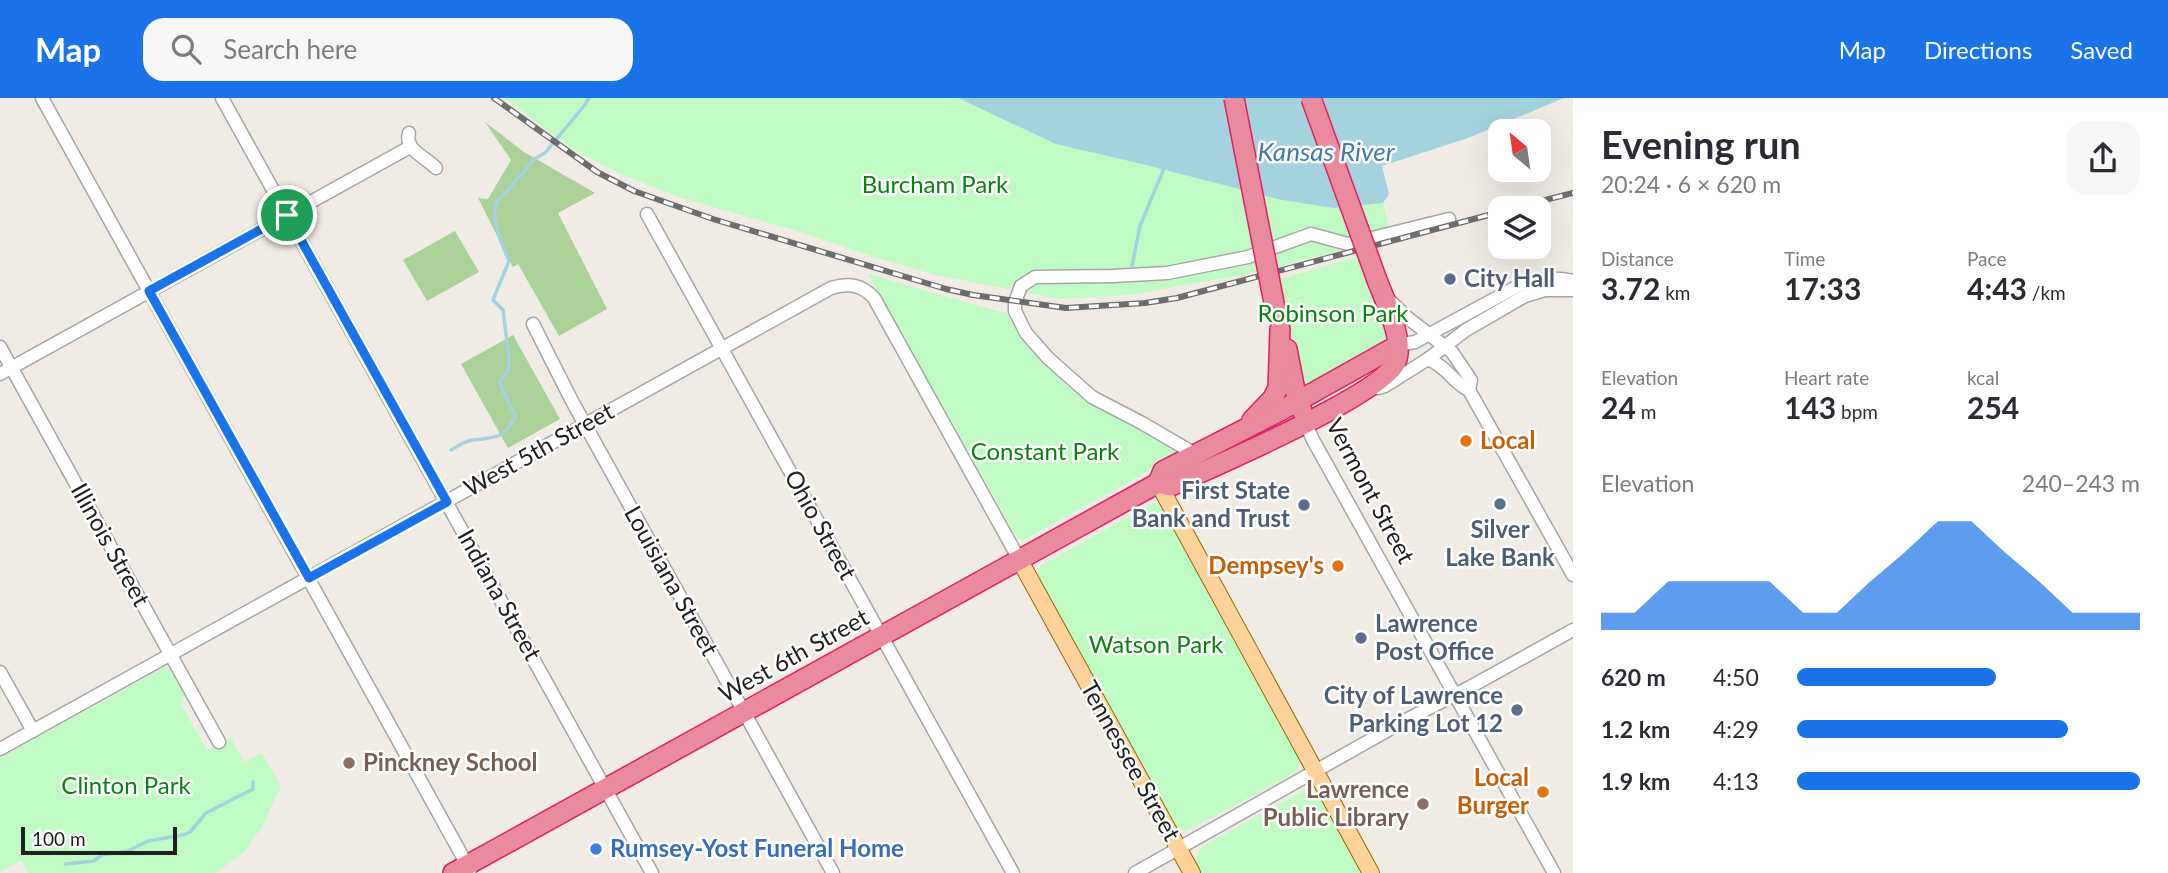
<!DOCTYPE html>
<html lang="en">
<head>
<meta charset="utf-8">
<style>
	body { margin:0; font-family:Lato,sans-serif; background:#f7f7f7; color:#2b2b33; height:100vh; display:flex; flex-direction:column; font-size:26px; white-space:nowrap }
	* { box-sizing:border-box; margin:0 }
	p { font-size:23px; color:#7c7c81 }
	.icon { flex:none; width:38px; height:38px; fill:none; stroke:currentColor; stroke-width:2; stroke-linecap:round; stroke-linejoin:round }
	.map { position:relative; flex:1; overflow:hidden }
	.details { display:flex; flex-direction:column; background:#fff; width:595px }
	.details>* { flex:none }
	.needle { width:46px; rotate:331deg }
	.controls { position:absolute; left:1488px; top:21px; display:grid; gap:14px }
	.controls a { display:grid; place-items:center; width:63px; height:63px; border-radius:14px; background:#fff; box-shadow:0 7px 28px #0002; font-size:35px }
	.scale { position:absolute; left:21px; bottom:18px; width:156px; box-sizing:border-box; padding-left:7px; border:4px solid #1f1f1f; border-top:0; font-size:19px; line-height:24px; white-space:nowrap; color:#1f1f1f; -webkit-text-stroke:5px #fff; paint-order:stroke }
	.pin { position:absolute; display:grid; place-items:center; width:60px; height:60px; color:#fff; margin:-30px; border:4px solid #fff; border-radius:50%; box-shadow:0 2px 7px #0007 }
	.round { display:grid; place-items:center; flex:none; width:74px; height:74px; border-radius:21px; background:#f7f7f7 }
	.overview { display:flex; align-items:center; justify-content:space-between; height:119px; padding:0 28px }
	h1 { font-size:38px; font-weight:700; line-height:52px }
	.metrics { display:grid; grid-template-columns:repeat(3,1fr); gap:10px; height:119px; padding:7px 28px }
	.metrics div { display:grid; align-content:center }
	.metrics b { font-size:30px; font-weight:700 }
	.metrics small { font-size:19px; font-weight:400 }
	.metrics p { font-size:19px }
	.chart { height:196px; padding:14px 28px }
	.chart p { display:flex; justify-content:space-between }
	.chart svg { width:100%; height:126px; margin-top:7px; fill:#1a73e8; opacity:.7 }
	ul { padding:0 28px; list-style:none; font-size:23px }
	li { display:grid; grid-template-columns:112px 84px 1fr; align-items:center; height:52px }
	li i { height:18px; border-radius:9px; background:#1a73e8 }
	header { display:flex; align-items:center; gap:42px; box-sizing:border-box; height:98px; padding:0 35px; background:#1a73e8; color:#fff }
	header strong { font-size:33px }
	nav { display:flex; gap:38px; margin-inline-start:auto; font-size:24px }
	.search { width:490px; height:63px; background:#f7f7f7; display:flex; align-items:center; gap:18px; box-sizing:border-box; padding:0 24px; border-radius:21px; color:#7c7c81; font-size:26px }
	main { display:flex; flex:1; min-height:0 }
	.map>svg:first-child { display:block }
	.forest { fill:#aad198 }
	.park { fill:#c1fbc4 }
	.water { fill:#a4d2df }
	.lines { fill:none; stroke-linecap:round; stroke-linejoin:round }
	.stream { stroke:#a4d2df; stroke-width:3.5 }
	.minor-casing { stroke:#a6a6a6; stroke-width:15 }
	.major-casing { stroke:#9a6500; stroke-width:18 }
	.highway-casing { stroke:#e11f64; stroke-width:22 }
	.minor { stroke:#fff; stroke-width:12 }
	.major { stroke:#ffd29b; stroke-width:16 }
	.highway { stroke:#ea8a9d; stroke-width:19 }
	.rail-casing { stroke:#6d6d6d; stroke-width:6 }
	.rail { stroke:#fff; stroke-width:3.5; stroke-dasharray:10; stroke-linecap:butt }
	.highway-bridge-casing { stroke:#e11f64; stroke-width:22; stroke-linecap:butt }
	.highway-bridge { stroke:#ea8a9d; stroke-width:19 }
	.route-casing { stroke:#fff; stroke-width:14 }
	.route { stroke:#1a73e8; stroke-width:9 }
	.service-dot { fill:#5c6f8a; stroke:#fff; stroke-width:2.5 }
	.food-dot { fill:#e8710a; stroke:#fff; stroke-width:2.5 }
	.education-dot { fill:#8d6e63; stroke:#fff; stroke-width:2.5 }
	.shop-dot { fill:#3f7fe0; stroke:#fff; stroke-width:2.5 }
	.labels { text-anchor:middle; stroke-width:5; stroke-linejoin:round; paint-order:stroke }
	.park-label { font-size:24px; fill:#088210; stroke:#fff }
	.service-label { font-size:24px; font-weight:bold; fill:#4e5e75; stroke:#fff; text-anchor:start }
	.food-label { font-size:24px; font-weight:bold; fill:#c56008; stroke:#fff; text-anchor:end }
	.street-label { font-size:24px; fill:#1f1f1f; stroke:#fff }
	.education-label { font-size:24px; font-weight:bold; fill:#785e54; stroke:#fff; text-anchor:start }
	.shop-label { font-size:24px; font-weight:bold; fill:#366cbe; stroke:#fff; text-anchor:start }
	.water-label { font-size:26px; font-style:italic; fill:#4579aa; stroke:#fff }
</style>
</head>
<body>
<header>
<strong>Map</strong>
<div class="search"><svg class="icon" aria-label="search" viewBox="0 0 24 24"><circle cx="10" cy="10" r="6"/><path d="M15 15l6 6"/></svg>Search here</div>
<nav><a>Map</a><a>Directions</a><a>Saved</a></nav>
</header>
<main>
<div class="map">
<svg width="1573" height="775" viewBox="0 0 1573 775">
	<rect width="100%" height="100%" fill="#f0ece5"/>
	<g class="forest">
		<path d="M485,24L524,54L595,95L558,115L607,211L559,238L518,166L513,169L478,100L488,101L511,62Z"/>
		<path d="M455,133L479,174L427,203L403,162Z"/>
		<path d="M513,237L560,321L508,350L461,266Z"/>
	</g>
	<g class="park">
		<path d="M505,0H958L1056,46L1146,67L1282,102L1334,110L1383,105L1392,140L1243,177L1129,197L1059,201L936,177L874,159L794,132L678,99L620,76L571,50Z"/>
		<path d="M1360,158L1390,240L1305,288L1296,251L1287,223L1279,181Z"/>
		<path d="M868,176L1012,217L1057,278L1067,288L1101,309L1173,349L1181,355L1029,439L1024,442L1018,441Z"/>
		<path d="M1155,406L1160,408L1166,418L1301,664L1295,675L1186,733L1177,731L1174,727L1036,477L1040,468L1150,407Z"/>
		<path d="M165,569L171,572L185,597L182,608L207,652L231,640L244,664L262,655L281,688L262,729L244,754L216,775H28L21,762L0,774V660Z"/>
		<path d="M1312,688L1317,691L1364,775H1201L1195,762L1201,749Z"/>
	</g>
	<path class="water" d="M958,0H1564L1468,40L1382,68L1389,96L1383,105L1334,110L1282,102L1146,67L1056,46Z"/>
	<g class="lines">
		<g class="stream">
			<path d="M1132,168L1140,128L1165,68"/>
			<path d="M451,352C458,348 465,343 473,342C494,340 507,340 515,318C511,305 502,296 500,283L508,273L509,260L503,212L493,202L509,163L499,138L494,117L496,105L536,60L545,55L584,8L589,0"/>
			<path d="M65,766L94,763L102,757L128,753L148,743L183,737L190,734L206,715L253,691V684"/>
		</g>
		<g class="minor-casing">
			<g id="minor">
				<path d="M42,0L470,772"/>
				<path d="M222,0L652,775"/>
				<path d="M409,35C404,52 426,59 436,70"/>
				<path d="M647,116L1013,775"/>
				<path d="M1389,202L1409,221L1452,254L1471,282L1469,292"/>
				<path d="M533,226L572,303L833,775"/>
				<path d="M1398,247L1415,244L1520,187C1538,181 1555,178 1573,183"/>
				<path d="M0,249L219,644"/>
				<path d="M1428,261C1449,270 1453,285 1469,292L1573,477"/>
				<path d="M0,276L410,49"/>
				<path d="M1378,290L1385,288L1428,261L1466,232L1525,198L1545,192H1573"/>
				<path d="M1305,324L1313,342L1554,775"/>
				<path d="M1195,356L1142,325L1092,299L1048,260L1026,235L1015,213V204L1021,188L1035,179L1113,178L1167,175L1248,159L1311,136L1348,146L1449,121"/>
				<path d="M0,574L33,633"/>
				<path d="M0,651L831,190C849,185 861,186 874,200L1019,461"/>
				<path d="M1135,775L1404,623L1470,589L1573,532"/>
			</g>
		</g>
		<g class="major-casing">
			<g id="major">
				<path d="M1158,385L1371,775"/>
				<path d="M1019,461L1192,775"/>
			</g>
		</g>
		<g class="highway-casing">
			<g id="highway">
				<path d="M1287,251L1295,292L1302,313"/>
				<path d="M1252,322L1273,300L1278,290L1280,231"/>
				<path d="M1158,385L1163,373L1282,312L1398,247"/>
				<path d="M453,775L1158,385L1171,388C1212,369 1382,297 1396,264C1405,243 1385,203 1377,182"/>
			</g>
		</g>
		<use href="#minor" class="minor"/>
		<use href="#major" class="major"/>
		<use href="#highway" class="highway"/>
		<g class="rail-casing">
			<g id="rail">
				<path d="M494,0L597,74L634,93L713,121L946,191L973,197L1066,210L1145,205L1177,200L1500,114"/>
				<path d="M1514,110L1573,95"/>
			</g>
		</g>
		<use href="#rail" class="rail"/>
		<g class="highway-bridge-casing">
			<g id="highway-bridge">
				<path d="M1234,0L1276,215"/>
				<path d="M1311,0L1377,182"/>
			</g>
		</g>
		<use href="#highway-bridge" class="highway-bridge"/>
	</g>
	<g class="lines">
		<g class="route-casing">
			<path id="route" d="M287,117L447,404L309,480L149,193Z"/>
		</g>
		<use href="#route" class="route"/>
	</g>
	<g class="service-dot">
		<circle cx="1450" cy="181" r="7"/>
		<circle cx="1500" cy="406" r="7"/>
		<circle cx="1304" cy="407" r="7"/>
		<circle cx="1361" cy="540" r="7"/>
		<circle cx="1517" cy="612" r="7"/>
	</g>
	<g class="food-dot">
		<circle cx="1466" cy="343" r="7"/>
		<circle cx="1338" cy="468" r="7"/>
		<circle cx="1543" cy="694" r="7"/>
	</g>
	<g class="education-dot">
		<circle cx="349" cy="665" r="7"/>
		<circle cx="1423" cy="706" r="7"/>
	</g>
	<circle class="shop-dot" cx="596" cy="751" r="7"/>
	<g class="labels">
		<g class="park-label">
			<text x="935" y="95">Burcham Park</text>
			<text x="1333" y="224">Robinson Park</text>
			<text x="1045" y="362">Constant Park</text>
			<text x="1156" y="555">Watson Park</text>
			<text x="126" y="696">Clinton Park</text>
		</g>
		<g class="service-label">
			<text x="1464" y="189">City Hall</text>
			<text x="1290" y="401" text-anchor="end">First State<tspan x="1290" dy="28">Bank and Trust</tspan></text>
			<text x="1500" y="440" text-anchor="middle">Silver<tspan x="1500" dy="28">Lake Bank</tspan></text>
			<text x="1375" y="534">Lawrence<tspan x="1375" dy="28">Post Office</tspan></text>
			<text x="1503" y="606" text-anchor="end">City of Lawrence<tspan x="1503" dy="28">Parking Lot 12</tspan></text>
		</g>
		<g class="food-label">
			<text x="1480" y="351" text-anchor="start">Local</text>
			<text x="1324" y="476">Dempsey's</text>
			<text x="1529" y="688">Local<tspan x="1529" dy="28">Burger</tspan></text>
		</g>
		<g class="street-label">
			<text transform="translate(539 352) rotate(-29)" y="8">West 5th Street</text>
			<text transform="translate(1370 393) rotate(62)" y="8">Vermont Street</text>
			<text transform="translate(820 427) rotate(61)" y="8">Ohio Street</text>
			<text transform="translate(110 447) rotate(61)" y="8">Illinois Street</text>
			<text transform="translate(671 483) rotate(61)" y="8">Louisiana Street</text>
			<text transform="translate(499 497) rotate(61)" y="8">Indiana Street</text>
			<text transform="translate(794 558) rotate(-29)" y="8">West 6th Street</text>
			<text transform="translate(1130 663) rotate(61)" y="8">Tennessee Street</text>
		</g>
		<g class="education-label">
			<text x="363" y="673">Pinckney School</text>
			<text x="1409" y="700" text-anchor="end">Lawrence<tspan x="1409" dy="28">Public Library</tspan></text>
		</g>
		<g class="shop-label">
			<text x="610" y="759">Rumsey-Yost Funeral Home</text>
		</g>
		<g class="water-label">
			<text x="1326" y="63">Kansas River</text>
		</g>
	</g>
</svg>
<div class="controls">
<a><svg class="needle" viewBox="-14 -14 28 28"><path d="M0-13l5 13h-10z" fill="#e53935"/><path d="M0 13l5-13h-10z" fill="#7c7c81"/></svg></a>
<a><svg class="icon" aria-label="layers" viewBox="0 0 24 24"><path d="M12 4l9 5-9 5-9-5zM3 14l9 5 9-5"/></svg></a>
</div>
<div class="scale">100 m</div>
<div class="pin" style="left:287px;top:117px;background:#1e9e55"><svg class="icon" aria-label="arrive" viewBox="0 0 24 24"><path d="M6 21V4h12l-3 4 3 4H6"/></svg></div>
</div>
<section class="details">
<div class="overview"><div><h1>Evening run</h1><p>20:24 · 6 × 620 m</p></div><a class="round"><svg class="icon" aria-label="share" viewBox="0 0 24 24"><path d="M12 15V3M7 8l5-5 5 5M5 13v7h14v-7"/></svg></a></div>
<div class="metrics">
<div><p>Distance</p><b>3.72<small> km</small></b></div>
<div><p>Time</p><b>17:33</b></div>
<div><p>Pace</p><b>4:43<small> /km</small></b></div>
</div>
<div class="metrics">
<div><p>Elevation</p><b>24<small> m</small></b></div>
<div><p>Heart rate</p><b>143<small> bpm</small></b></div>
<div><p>kcal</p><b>254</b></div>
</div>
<div class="chart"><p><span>Elevation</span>240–243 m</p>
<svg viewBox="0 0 160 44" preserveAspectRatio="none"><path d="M0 44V38L10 38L20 27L30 27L40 27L50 27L60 38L70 38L80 27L90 17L100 6L110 6L120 17L130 27L140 38L150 38L160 38V44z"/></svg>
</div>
<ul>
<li><b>620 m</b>4:50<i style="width:58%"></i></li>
<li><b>1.2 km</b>4:29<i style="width:79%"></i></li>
<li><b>1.9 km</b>4:13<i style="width:100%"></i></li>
</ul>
</section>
</main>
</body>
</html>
